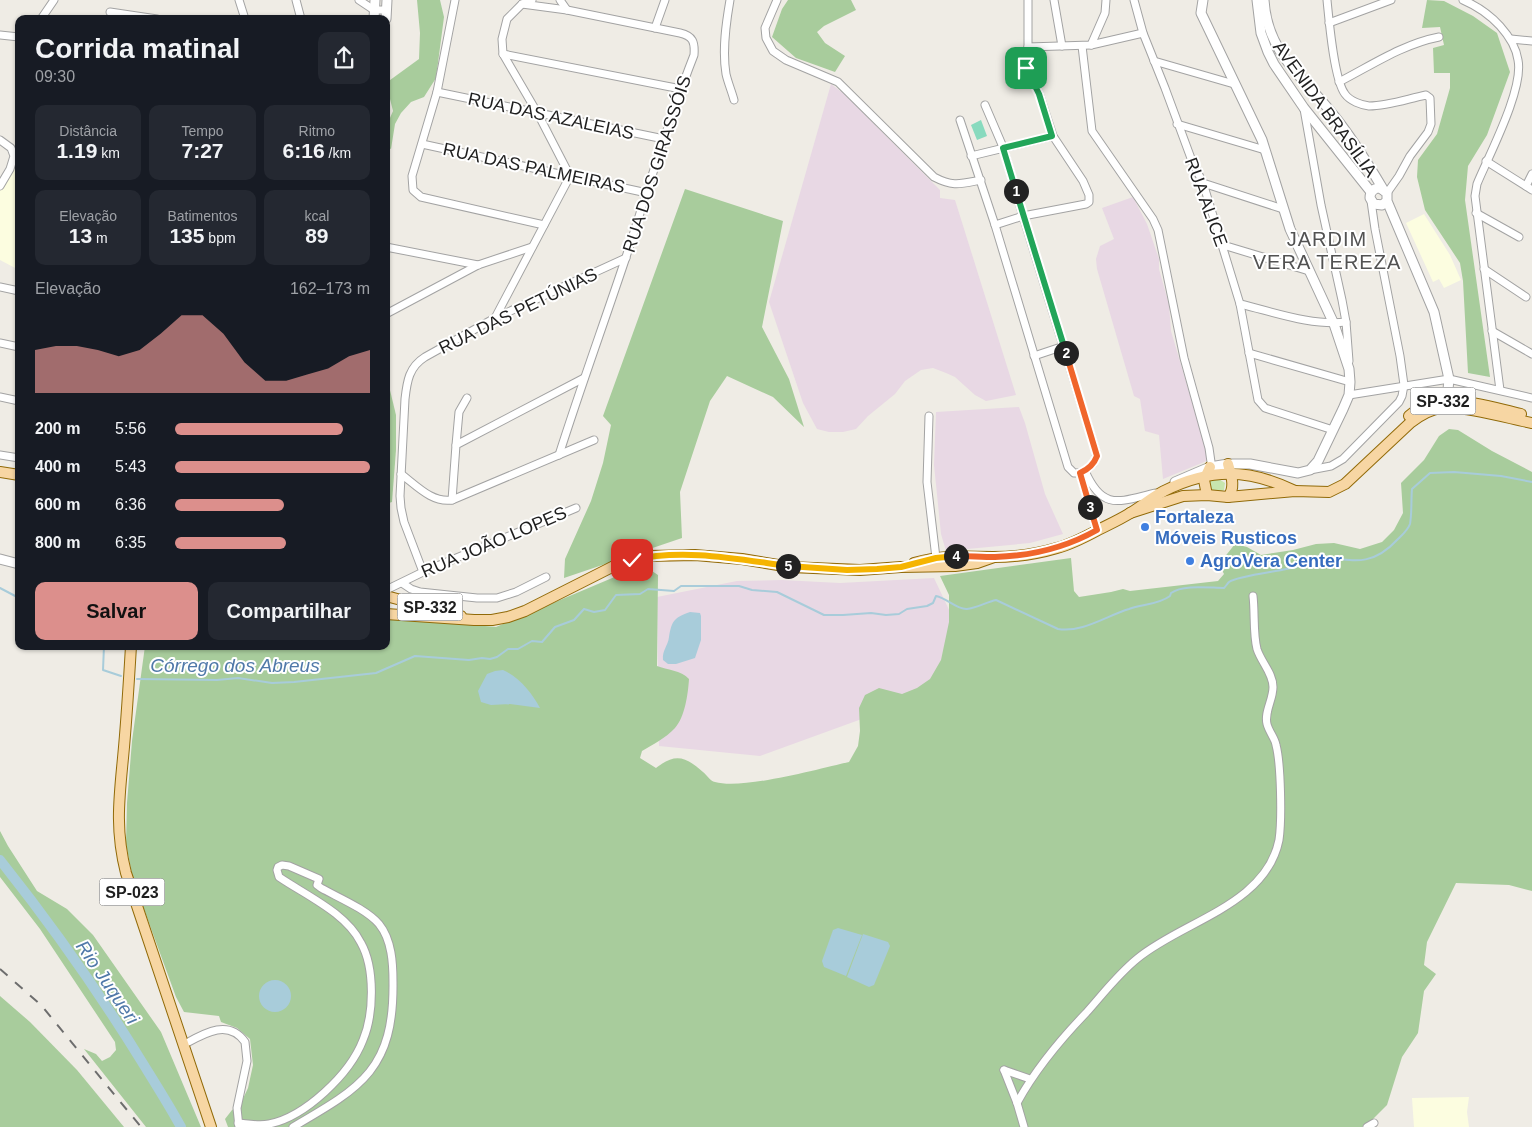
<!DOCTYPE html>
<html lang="pt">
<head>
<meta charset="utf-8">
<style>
	body { margin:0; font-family:Arial,sans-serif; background:#242831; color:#f1f3f6; height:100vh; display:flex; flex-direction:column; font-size:19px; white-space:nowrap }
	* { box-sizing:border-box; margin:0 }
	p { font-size:16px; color:#9ea1a6 }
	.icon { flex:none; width:28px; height:28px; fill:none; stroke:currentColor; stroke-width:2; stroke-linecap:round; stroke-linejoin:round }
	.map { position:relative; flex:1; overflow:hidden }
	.details { position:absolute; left:15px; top:15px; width:375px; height:635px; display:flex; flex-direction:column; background:#171b24; border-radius:10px; box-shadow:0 1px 4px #0004 }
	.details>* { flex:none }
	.pin { position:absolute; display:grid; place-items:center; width:42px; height:42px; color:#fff; margin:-21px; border-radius:10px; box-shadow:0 2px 8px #0006 }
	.km { position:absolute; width:25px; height:25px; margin:-12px; border-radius:50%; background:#222; color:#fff; font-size:14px; line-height:25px; text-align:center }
	.round { display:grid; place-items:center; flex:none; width:52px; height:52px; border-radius:10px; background:#242831 }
	.headline { display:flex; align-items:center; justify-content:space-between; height:85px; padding:0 20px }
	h1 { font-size:28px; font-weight:800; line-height:38px }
	.figures { display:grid; grid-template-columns:repeat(3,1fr); gap:8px; height:85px; padding:5px 20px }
	.figures div { display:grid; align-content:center; border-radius:10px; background:#242831; text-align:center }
	.figures b { font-size:21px; font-weight:800 }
	.figures small { font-size:14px; font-weight:400 }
	.figures p { font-size:14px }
	.chart { height:140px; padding:10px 20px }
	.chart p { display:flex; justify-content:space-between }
	.chart svg { width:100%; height:90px; margin-top:5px; fill:#dc8f8c; opacity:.7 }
	.action { display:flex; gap:10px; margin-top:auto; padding:10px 20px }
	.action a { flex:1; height:58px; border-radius:10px; background:#dc8f8c; color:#111; font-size:20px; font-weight:800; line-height:58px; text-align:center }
	.action a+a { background:#242831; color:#f1f3f6 }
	ul { padding:0 20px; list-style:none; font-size:16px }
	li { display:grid; grid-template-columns:80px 60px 1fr; align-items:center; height:38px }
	li i { height:12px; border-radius:6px; background:#dc8f8c }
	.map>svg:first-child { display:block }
	.industrial { fill:#e8d8e4 }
	.education { fill:#fcfde0 }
	.grass { fill:#c7e6ae }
	.forest { fill:#a8cc9c }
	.pitch { fill:#88dabe }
	.water { fill:#a8ccda }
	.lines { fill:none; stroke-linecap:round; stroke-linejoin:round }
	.stream { stroke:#a8ccda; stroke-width:2 }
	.river { stroke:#a8ccda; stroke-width:10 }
	.minor-casing { stroke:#a3a3a3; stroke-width:9 }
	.tertiary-casing { stroke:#a3a3a3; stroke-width:11 }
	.primary-casing { stroke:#916a08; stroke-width:12 }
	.minor { stroke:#fff; stroke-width:7 }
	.tertiary { stroke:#fff; stroke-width:9 }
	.primary { stroke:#f7d6a3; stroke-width:10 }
	.rail { stroke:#6d6d6d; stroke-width:2; stroke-dasharray:10 10; stroke-linecap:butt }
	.split-1-casing { stroke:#fff; stroke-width:10 }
	.split-2-casing { stroke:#fff; stroke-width:10 }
	.split-3-casing { stroke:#fff; stroke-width:10 }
	.split-4-casing { stroke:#fff; stroke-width:10 }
	.split-5-casing { stroke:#fff; stroke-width:10 }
	.split-6-casing { stroke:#fff; stroke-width:10 }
	.split-1 { stroke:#22a559; stroke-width:6 }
	.split-2 { stroke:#22a559; stroke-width:6 }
	.split-3 { stroke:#f0652b; stroke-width:6 }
	.split-4 { stroke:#f0652b; stroke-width:6 }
	.split-5 { stroke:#f5b400; stroke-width:6 }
	.split-6 { stroke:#f5b400; stroke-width:6 }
	.shop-dot { fill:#3f7fe0; stroke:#fff; stroke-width:2 }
	.labels { text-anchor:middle; stroke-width:4; stroke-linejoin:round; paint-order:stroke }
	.shield { fill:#fff; stroke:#626262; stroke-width:1 }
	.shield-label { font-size:16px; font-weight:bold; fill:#1f1f1f }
	.street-label { font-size:18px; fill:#1f1f1f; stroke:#fff }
	.shop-label { font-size:18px; font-weight:bold; fill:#366cbe; stroke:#fff; text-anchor:start }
	.water-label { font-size:19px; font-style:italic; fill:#5079a9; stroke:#fff }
	.quarter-label { font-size:20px; letter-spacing:1px; fill:#525252; stroke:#fff }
</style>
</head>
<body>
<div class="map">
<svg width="1532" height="1127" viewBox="0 0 1532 1127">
	<rect width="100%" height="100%" fill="#efece5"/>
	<g class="industrial">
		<path d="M831,84L844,94L940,190V198L955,200L1016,395L986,401L975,395L955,377L946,373L933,368L921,370L905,381L895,394L868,416L856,429L843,432H829L817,429L803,403L769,302Z"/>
		<path d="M1133,197L1147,224L1159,259V269L1169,305L1171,331L1209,460L1163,479L1159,435L1145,431L1140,399L1134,396L1097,269L1096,259L1100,246L1114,239L1102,208Z"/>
		<path d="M1019,407L1025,423L1045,494L1063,534L1030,543L946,551L941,534L934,465L936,412Z"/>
		<path d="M934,578L951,614L953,634L936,692L760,756L659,746L657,597L737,581L782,580L840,583Z"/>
	</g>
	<g class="education">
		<path d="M19,156V270L0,260V188Z"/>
		<path d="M1424,214L1450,255L1461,280L1444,288L1439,279L1433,282L1406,223Z"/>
		<path d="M1469,1097L1467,1112L1469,1127H1414L1412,1098Z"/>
	</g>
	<path class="grass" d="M1219,479L1225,483L1224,490L1219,492L1211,490L1208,484L1210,481Z"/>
	<g class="forest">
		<path d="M417,0H440L444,17L436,78L424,97L411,102L401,113L395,124L391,149L386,147V127L393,111L386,83L419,59L420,33Z"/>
		<path d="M788,0H851L856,10L824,26L817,32L825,43L845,56L835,72L796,58L772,37L782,9Z"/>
		<path d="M1427,0L1444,1L1473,16L1497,33L1510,72L1487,135L1468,166L1465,200L1490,377L1468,373L1463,281L1460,263L1425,210L1417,177L1418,160L1437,134L1450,88V73H1434L1433,48L1444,45L1440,27L1422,28Z"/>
		<path d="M685,189L783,221L762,327L789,379L804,427L773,397L727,376L710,401L680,492L682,538L564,578L565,559L591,501L603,463L611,425L603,416Z"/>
		<path d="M386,386H389L396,415V450L392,502L386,504Z"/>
		<path d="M1449,429L1458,430L1492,451L1532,472V891L1509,885L1456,883L1427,942L1424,965L1436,974L1424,991L1418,1033L1402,1057L1387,1105L1368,1124L1362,1127H228L225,1119L232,1110L240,1105L248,1088L253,1065L250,1039L237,1028L221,1022L219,1016L184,1012L176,997L133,879L126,844L127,803L132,741L145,646H386V617L496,627L643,565L658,575L657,666C667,670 681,670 689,679C688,694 685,717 675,728C666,738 652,745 642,751L640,758L656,768C675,753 685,756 703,772C707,775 710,781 715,782C742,790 818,769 849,762L858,746L860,731L859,708L865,695L879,688L902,694L917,688L930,679L941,660L949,622V595L940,576L1071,558L1074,591L1079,597L1111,592L1123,589L1130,591L1218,581L1224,574L1219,564L1235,544L1247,547L1261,555L1293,550L1316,544L1334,543L1360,549L1382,542L1394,530L1403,513L1401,483L1424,460L1439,436Z"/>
		<path d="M0,831L8,846L37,891L67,909L93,935L161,1032L201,1127H146L84,1049L96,1054L102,1061L110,1057L116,1050L115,1042L40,929L0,877Z"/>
		<path d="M0,996L30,1022L77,1070L124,1127H0Z"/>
	</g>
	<path class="pitch" d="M981,120L987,136L977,140L971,125Z"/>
	<g class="water">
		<path d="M690,612L700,613L701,616V640L695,658L676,664H668L663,660C662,650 668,646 669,637C672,620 674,618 690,612Z"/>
		<path d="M503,670C520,678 531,692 540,708L510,704L491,705L481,702L478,691L487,674L495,671Z"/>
		<path d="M838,928L862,935L846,976L824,967L822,961L833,930Z"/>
		<path d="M863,934L888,942L890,946L874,985L869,987L847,977Z"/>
		<circle cx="275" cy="996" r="16"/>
	</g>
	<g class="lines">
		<g class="stream">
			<path d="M0,588L19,598"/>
			<path d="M104,646L103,670L121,676"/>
			<path d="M137,679L217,680L238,678L272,683L294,682L376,673L415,656L469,660L482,658L490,659L497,657L508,649H518L532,641L542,642L555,627L574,620L584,609L594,612L605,610L616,595L640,594L648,589L674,591L681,586H739L752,590L777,592L824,615H843L871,613L886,615L899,614L907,609L927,606L933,603L936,596C947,598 957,610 967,609C976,608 987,602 996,600L1058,629C1082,633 1106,616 1129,609C1142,604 1158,605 1170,596L1171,593C1183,584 1210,588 1224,588C1226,586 1227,584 1229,582C1239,575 1285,571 1299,566C1307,563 1312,557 1320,556C1355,561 1372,567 1398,539C1402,535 1408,530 1410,524C1412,513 1411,500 1412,489L1430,473L1454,472L1501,476L1532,482"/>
		</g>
		<path class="river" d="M0,860C51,924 99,992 142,1062C155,1083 169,1105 181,1127"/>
		<g class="minor-casing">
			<g id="minor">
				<path d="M239,0L245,19"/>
				<path d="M296,0L301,19"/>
				<path d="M359,0L374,10H386"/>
				<path d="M455,0L437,92L412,176L413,190L421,197L544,225"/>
				<path d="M560,0L567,10"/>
				<path d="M730,0C726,23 722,50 726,74C728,83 732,92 734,100"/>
				<path d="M777,0L765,28L766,38L773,51L786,60L838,82L934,177C953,187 960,184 981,180"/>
				<path d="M1054,0L1062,46"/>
				<path d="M1134,0L1143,33L1165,88L1192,161L1203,183L1240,304L1258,400L1265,408L1333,430"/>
				<path d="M1327,0C1329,20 1334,80 1345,94C1350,101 1361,105 1369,106C1388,106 1407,99 1426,95L1430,98L1431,124L1428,132L1410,156L1399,176L1387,193"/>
				<path d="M1463,0C1477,6 1490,15 1500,26C1509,36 1516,46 1518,60C1524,89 1489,155 1477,184L1475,196L1500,390"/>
				<path d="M522,4L567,10L680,33C693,36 695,42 694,55C668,121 648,189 626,257C604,323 580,389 559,455"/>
				<path d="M110,12L157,19"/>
				<path d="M41,19L54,0"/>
				<path d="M1329,23L1391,0"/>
				<path d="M655,28L665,0"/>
				<path d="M0,35L19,37"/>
				<path d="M1511,39L1532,41"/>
				<path d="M1091,45L1105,13L1106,0"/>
				<path d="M1082,46L1092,131L1153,219L1158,230L1184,358L1209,448L1211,462L1210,467"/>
				<path d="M1028,47L1091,45L1143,33"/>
				<path d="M503,54L681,89"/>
				<path d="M1154,61L1234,84"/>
				<path d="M1339,82C1372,65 1403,44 1439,37"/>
				<path d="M437,92L664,139"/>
				<path d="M1304,109L1321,205L1342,300L1346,322L1349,361"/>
				<path d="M960,120L995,225L1068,467L1074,473C1085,474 1098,463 1096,452L1023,216L1003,147L985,105"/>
				<path d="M1177,124L1265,150"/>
				<path d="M0,140L11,148L14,156L10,169L0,186"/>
				<path d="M422,144L647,193"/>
				<path d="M971,156L1053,136"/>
				<path d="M1486,161L1532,190"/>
				<path d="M1203,183L1283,209"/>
				<path d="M1526,186L1532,174"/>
				<path d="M1476,213L1519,237"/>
				<path d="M995,225L1023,216L1086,204L1089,202V195L1083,181L1053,136L1039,93L1026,68L1024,61L1028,47V0"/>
				<path d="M1223,245L1309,271"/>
				<path d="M386,247L478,265"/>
				<path d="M1484,269L1526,297"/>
				<path d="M0,287L19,291"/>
				<path d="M1240,304C1274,312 1311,326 1346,322"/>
				<path d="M386,314L478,265L532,247"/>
				<path d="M495,318L570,176L538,114L503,54L502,39L507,19L522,4L532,0"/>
				<path d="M1492,331L1532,354"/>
				<path d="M0,343L19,347"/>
				<path d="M1249,353L1350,382"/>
				<path d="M1034,356L1064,346"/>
				<path d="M1349,395L1449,379L1532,398"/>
				<path d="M0,397L19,401"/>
				<path d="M929,416L927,482L936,558"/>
				<path d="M456,445L459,412L467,398"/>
				<path d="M0,455L19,458"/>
				<path d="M1310,470L1331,466L1343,459L1399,402L1402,396L1404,385L1400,356L1375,229L1371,201"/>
				<path d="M1085,471C1103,512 1120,501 1156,493"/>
				<path d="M1080,473L1097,531"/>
				<path d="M401,474C417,486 432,503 452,500L594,440"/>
				<path d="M452,500L456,445L584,378"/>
				<path d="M423,572L404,522L401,508L400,496L405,399C407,381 409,367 425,357L495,318L626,258"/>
				<path d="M402,583L411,589L420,592L477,598H497L516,592L546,577"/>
				<path d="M386,590L423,572L576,508"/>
				<path d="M183,1045C203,1034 228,1018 245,1042L247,1061L237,1108L239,1127"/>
				<path d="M1004,1070L1017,1103L1024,1127"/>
				<path d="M1004,1070L1030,1079"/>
				<path d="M1017,1103C1035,1070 1060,1040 1086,1013C1103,994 1118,974 1138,958C1183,921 1266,905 1279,840C1282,820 1281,764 1276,745C1275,738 1269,732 1267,724C1264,712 1273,700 1273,687C1273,673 1261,662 1257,649C1253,634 1255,613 1253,596"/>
				<path d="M238,1123C249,1124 259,1126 269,1124C305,1117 350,1074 363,1040C374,1014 375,968 361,943C346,913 307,896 279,877L277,870L278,867L282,865L289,866L319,879L317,885L321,888C339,898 366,909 379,924C392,940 393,964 393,982C394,1069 362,1087 293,1127"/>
				<path d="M1367,1127L1374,1123"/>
			</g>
		</g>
		<g class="tertiary-casing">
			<g id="tertiary">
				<path d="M1257,0L1261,33L1268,52L1274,64L1304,108L1371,192"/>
				<path d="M1264,0C1267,52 1301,75 1331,112C1351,136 1367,162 1383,189"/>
				<path d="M374,19L375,0"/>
				<path d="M386,19L387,0"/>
				<path d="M1387,201L1382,205L1374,204L1370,198C1370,192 1373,188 1380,188L1387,193V201L1434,312L1449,379L1447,400"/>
				<path d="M1175,482L1210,467L1228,464H1250L1298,473L1310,470L1318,461L1343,409L1349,395L1350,382L1349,369L1334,324L1290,229L1262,140L1201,13L1203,0"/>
				<path d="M0,559L19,564"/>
			</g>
		</g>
		<g class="primary-casing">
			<g id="primary">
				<path d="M1409,416C1440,388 1485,406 1521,414"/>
				<path d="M0,472L19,475"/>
				<path d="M1207,495L1204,480L1210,467"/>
				<path d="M1228,497C1236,487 1231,475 1228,464"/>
				<path d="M1130,513L1183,496L1207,495L1228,497L1295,491L1329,492L1345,484L1410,423C1419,416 1430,409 1442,408C1467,406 1507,418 1532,423"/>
				<path d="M914,563C940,555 966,556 993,557C1013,557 1037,554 1057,548C1072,544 1085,537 1098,530C1110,524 1121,519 1132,512C1143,505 1153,497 1164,491C1210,468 1248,468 1295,491"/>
				<path d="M386,596L461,616"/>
				<path d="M386,614L474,620H492L508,617L525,611L614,566L649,556L695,555L742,559L790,567L860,570L901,567L955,566L977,563L994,557"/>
				<path d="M131,646C129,680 127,713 124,747C120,793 114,826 126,873L211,1127"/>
			</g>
		</g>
		<use href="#minor" class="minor"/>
		<use href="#tertiary" class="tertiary"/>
		<use href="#primary" class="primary"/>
		<path class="rail" d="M0,969L41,1005L141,1127"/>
	</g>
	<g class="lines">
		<g class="split-1-casing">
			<path id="split-1" d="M1016,191L1003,148L1052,136L1039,94L1026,68"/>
		</g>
		<g class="split-2-casing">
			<path id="split-2" d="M1016,191L1066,353"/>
		</g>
		<g class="split-3-casing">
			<path id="split-3" d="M1066,353L1097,456C1094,464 1087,470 1080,473L1090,507"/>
		</g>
		<g class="split-4-casing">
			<path id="split-4" d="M956,556C969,556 982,557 995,557C1031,556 1065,548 1097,530L1090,507"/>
		</g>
		<g class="split-5-casing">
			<path id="split-5" d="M788,566L847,570L877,569L901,567L936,558L956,556"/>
		</g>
		<g class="split-6-casing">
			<path id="split-6" d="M632,560C684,548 737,559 788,566"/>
		</g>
		<use href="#split-1" class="split-1"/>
		<use href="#split-2" class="split-2"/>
		<use href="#split-3" class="split-3"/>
		<use href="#split-4" class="split-4"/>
		<use href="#split-5" class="split-5"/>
		<use href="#split-6" class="split-6"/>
	</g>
	<g class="shop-dot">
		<circle cx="1145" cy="527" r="5"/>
		<circle cx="1190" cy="561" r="5"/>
	</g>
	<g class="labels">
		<g class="shield">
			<rect x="1410.5" y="387.5" width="65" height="27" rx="4"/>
			<rect x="397.5" y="593.5" width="65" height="27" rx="4"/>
			<rect x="99.5" y="878.5" width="65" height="27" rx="4"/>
		</g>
		<g class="shield-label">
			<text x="1443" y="407">SP-332</text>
			<text x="430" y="613">SP-332</text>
			<text x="132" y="898">SP-023</text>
		</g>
		<g class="street-label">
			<text transform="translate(1325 109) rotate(54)" y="6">AVENIDA BRASÍLIA</text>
			<text transform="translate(551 116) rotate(12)" y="6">RUA DAS AZALEIAS</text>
			<text transform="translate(657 164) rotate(-72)" y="6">RUA DOS GIRASSÓIS</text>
			<text transform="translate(534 168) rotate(12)" y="6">RUA DAS PALMEIRAS</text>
			<text transform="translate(1206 202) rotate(70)" y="6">RUA ALICE</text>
			<text transform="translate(518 311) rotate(-26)" y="6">RUA DAS PETÚNIAS</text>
			<text transform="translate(494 542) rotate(-23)" y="6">RUA JOÃO LOPES</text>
		</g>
		<g class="shop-label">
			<text x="1155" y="523">Fortaleza<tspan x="1155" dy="21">Móveis Rusticos</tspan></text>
			<text x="1200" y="567">AgroVera Center</text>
		</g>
		<g class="water-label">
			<text x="235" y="672">Córrego dos Abreus</text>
			<text transform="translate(108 982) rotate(56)" y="7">Rio Juqueri</text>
		</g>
		<g class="quarter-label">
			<text x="1327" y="246">JARDIM<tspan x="1327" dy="23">VERA TEREZA</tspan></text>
		</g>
	</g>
</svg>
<div class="pin" style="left:1026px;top:68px;background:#1e9e55"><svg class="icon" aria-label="arrive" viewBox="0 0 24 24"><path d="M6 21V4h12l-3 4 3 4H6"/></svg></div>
<div class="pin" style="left:632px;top:560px;background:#d93025"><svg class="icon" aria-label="check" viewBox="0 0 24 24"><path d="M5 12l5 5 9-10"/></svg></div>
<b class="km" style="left:1016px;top:191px">1</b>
<b class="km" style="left:1066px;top:353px">2</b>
<b class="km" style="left:1090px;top:507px">3</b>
<b class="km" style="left:956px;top:556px">4</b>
<b class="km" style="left:788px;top:566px">5</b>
<section class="details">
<div class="headline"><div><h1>Corrida matinal</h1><p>09:30</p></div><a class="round"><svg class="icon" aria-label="share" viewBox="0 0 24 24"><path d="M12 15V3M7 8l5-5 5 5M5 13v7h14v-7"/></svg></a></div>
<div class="figures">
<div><p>Distância</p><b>1.19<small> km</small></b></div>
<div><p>Tempo</p><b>7:27</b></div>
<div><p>Ritmo</p><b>6:16<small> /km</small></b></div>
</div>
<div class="figures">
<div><p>Elevação</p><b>13<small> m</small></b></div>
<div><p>Batimentos</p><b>135<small> bpm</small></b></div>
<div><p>kcal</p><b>89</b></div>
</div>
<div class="chart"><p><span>Elevação</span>162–173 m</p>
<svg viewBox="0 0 160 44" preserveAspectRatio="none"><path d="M0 44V23L10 21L20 21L30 23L40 26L50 23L60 15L70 6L80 6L90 15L100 29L110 38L120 38L130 35L140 32L150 26L160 23V44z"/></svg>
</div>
<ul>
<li><b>200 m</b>5:56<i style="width:86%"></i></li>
<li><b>400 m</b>5:43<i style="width:100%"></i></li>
<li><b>600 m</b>6:36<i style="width:56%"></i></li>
<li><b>800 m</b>6:35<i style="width:57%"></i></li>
</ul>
<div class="action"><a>Salvar</a><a>Compartilhar</a></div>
</section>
</div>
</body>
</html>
